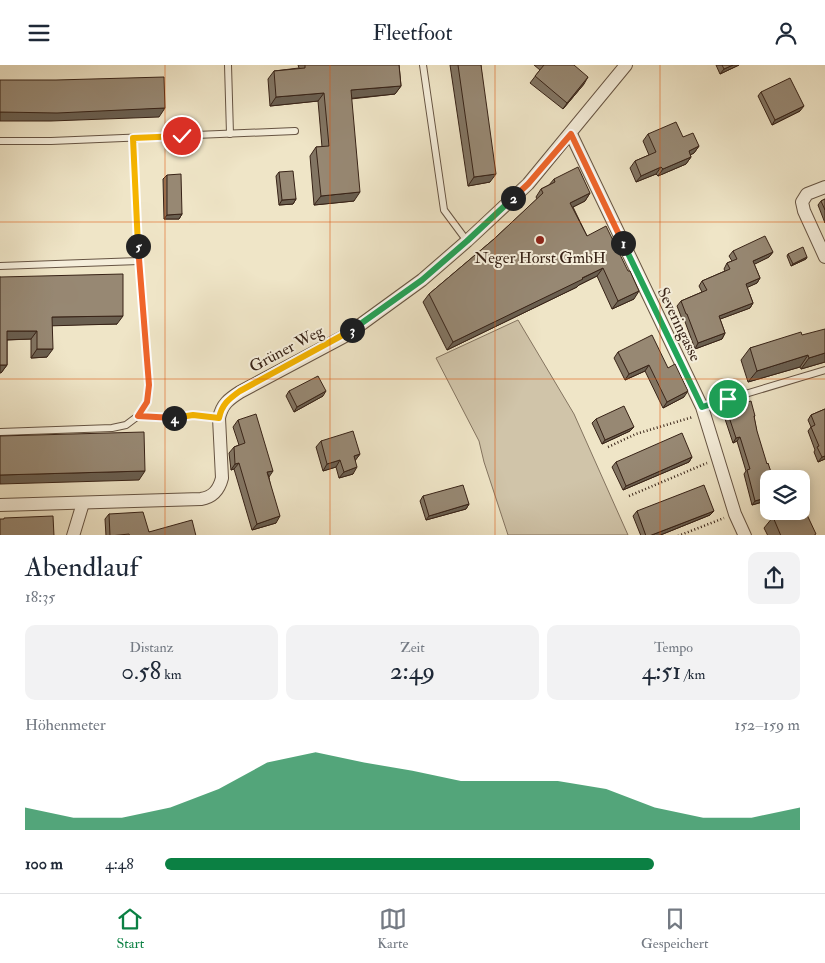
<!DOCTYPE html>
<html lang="de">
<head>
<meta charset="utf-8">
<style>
	body { margin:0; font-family:"IM FELL Double Pica",serif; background:#f2f2f3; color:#1f2937; height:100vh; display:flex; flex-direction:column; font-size:19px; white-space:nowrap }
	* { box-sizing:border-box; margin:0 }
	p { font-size:16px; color:#747a83 }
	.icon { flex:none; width:28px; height:28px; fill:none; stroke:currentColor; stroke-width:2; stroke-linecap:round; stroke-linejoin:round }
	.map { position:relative; height:470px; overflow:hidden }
	.side { display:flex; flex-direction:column; background:#fff; flex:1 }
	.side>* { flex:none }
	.controls { position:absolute; left:760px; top:405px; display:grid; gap:10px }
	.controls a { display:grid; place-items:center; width:50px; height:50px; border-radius:10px; background:#fff; box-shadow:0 2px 12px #0003; font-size:25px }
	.pin { position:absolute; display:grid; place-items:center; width:42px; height:42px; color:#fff; margin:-21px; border:2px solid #fff; border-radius:50%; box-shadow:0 1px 5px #0007 }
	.km { position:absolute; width:25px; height:25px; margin:-12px; border-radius:50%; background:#222; color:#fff; font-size:14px; line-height:25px; text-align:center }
	.round { display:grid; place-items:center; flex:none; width:52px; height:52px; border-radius:10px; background:#f2f2f3 }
	.head { display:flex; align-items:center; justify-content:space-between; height:85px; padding:0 25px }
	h1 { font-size:28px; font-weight:600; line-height:38px }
	.stats { display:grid; grid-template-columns:repeat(3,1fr); gap:8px; height:85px; padding:5px 25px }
	.stats div { display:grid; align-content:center; border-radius:10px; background:#f2f2f3; text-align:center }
	.stats b { font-size:25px; font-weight:600 }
	.stats small { font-size:14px; font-weight:400 }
	.stats p { font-size:14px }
	.chart { height:140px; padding:10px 25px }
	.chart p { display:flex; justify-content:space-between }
	.chart svg { width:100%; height:90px; margin-top:5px; fill:#0b8043; opacity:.7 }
	ul { padding:0 25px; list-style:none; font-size:16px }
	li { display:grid; grid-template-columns:80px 60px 1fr; align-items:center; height:38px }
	li i { height:12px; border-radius:6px; background:#0b8043 }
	header { display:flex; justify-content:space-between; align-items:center; height:65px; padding:0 25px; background:#fff; font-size:22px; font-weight:600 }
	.tabs { display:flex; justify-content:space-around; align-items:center; height:70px; border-top:1px solid #e0e1e3; background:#fff; font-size:14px; color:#747a83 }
	.tabs a { display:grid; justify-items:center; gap:2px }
	.tabs .selected { color:#0b8043 }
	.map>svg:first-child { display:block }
	.green { fill:#d0c4a9; stroke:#847460 }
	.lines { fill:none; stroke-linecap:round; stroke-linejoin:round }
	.service-casing { stroke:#665443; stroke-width:8 }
	.minor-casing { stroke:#665443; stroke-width:14 }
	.path { stroke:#382317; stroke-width:2.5; stroke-dasharray:1 2.5; stroke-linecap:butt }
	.service { stroke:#f5eedb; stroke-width:6 }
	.minor { stroke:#f5eedb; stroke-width:12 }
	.wall { fill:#827563; stroke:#382317 }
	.shaded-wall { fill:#6a5f50; stroke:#382317 }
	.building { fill:#978873; stroke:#382317 }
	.split-1-casing { stroke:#fff; stroke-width:10 }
	.split-2-casing { stroke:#fff; stroke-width:10 }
	.split-3-casing { stroke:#fff; stroke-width:10 }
	.split-4-casing { stroke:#fff; stroke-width:10 }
	.split-5-casing { stroke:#fff; stroke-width:10 }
	.split-6-casing { stroke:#fff; stroke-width:10 }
	.split-1 { stroke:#22a559; stroke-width:6 }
	.split-2 { stroke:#f0652b; stroke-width:6 }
	.split-3 { stroke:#22a559; stroke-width:6 }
	.split-4 { stroke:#f5b400; stroke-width:6 }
	.split-5 { stroke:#f0652b; stroke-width:6 }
	.split-6 { stroke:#f5b400; stroke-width:6 }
	.grid { fill:none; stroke:#df560d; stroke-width:1; stroke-opacity:0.55 }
	.poi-dot { fill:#8f2418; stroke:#f5eedb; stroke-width:2 }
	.labels { text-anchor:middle; stroke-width:4; stroke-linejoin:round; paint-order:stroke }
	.poi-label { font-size:16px; fill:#382317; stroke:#f5eedb }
	.street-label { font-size:16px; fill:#382317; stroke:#f5eedb }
</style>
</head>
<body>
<header><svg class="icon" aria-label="menu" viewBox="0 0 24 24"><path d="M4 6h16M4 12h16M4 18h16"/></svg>Fleetfoot<svg class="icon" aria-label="person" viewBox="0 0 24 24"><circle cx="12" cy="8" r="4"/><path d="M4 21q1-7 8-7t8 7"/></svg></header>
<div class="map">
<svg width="825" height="471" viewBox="0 0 825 471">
	<rect width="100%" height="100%" fill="#efe5c7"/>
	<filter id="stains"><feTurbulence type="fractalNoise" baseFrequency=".004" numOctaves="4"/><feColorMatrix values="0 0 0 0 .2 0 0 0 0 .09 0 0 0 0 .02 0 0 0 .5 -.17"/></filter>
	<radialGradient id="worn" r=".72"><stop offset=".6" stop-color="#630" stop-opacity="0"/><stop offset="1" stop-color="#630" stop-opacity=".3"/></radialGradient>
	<path class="green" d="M518,255L574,349L628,470H508L484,397L479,376L436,293Z"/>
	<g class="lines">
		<g class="service-casing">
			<g id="service">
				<path d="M228,0L230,69"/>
				<path d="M423,0L444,145L467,176"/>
				<path d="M133,73L139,196L149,320L147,337L138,351"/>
				<path d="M0,76H51L295,66"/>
				<path d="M0,201L139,196"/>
				<path d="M702,342L825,305"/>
				<path d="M0,367L112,363L126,360L138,351L169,353L193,350L219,353"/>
			</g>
		</g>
		<g class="minor-casing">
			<g id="minor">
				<path d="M571,69L702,342L735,449L745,471"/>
				<path d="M825,122L807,129L802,137L804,146L825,192"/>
				<path d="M0,440L201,434C213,432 219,425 222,413L219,353C222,339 229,334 240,327L345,271L422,215L467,176L528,119L626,0"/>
				<path d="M73,471L83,438"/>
			</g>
		</g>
		<g class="path">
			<path d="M608,382L636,369L693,352"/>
			<path d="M629,431L707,398"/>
			<path d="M678,471L724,453"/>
		</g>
		<use href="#service" class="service"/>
		<use href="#minor" class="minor"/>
	</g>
	<g class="wall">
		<path d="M298,0H399L401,21L395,29L351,34L354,136L314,140L310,91L316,82H322L318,36L270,41L268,14L274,6L299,3Z"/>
		<path d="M450,0H481L490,117L468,121Z"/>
		<path d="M534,0H574L584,19L563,44L530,18L540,5Z"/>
		<path d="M716,0H739L720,9Z"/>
		<path d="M761,27L800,46L772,60L758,31Z"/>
		<path d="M648,69L683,72L699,81L694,88L690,90L691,92L686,99L658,111L656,109L636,117L630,103L635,96L649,90L643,76Z"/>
		<path d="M279,107L296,134L293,139L279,140L276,111Z"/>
		<path d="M167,110L182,149L179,154H164L163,114Z"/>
		<path d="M554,114L590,128L585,136L573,142L587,171L634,234L612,244L597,211L579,220L577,222L447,285L423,237L429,229L494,174L537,134L536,132L541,124L549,120Z"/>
		<path d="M825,134V158L818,140L821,136Z"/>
		<path d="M733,186L773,187L769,192L754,199L760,213L757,218L747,222L753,238L750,243L720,254L725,268L722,274L695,284L684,254H682L677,241L681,236L702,227L699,221L702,216L725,206L724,204L727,198L732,196L729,191Z"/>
		<path d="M788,189L807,192L806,194L791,201L787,191Z"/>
		<path d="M0,212L117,259L52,260L47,292L31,293V274L7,275V300L1,308Z"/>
		<path d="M802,270L825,297L801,304L800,302L748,317L741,295L750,283Z"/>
		<path d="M618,287L668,303L684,332L663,343L645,306L625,315L614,293Z"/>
		<path d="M289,326L323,331L294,347L286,331Z"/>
		<path d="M726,343L755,351L754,352L769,435L752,440L744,409L746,406L737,376L733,378L723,348Z"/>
		<path d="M825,344V394L818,397L814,387L815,385L808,366L811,362L808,355L811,350Z"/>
		<path d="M596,354L634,362L630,366L602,379L592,358Z"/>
		<path d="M238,355L269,412L276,458L252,465L234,404L231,405L229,388L234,382L239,380L233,362Z"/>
		<path d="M321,376L360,389L355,395L353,409L339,413L336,402L323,406L316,382Z"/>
		<path d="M692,392L689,397L623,425L612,402L616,397Z"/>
		<path d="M423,431L469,439L466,444L426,455L420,436Z"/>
		<path d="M637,446L710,450L658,471H641L633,451Z"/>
		<path d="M109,449L149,467L196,471H106L105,454Z"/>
		<path d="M773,452L815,471H768L764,463Z"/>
	</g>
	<g class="shaded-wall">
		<path d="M733,0H739L720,9L724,4Z"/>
		<path d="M588,12L584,19L563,44L567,38Z"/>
		<path d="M401,21L395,29L345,34L351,25Z"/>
		<path d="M324,28L318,36L270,41L276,32Z"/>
		<path d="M804,41L800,46L772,60L775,55Z"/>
		<path d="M165,43L159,52L51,56H0V47Z"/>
		<path d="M699,81L694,88L684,93L689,86Z"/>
		<path d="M691,92L686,99L658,111L663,104Z"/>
		<path d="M661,102L656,109L636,117L641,111Z"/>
		<path d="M496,109L490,117L468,121L474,112Z"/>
		<path d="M360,127L354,136L314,140L321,131Z"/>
		<path d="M590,128L585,136L565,146L570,138Z"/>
		<path d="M296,134L293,139L279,140L282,135Z"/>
		<path d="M182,149L179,154H164L167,150Z"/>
		<path d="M773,187L769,192L749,202L753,196Z"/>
		<path d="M807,192L806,194L791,201L793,199Z"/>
		<path d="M603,203L597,211L579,220L577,222L447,285L453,277Z"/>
		<path d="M760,213L757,218L742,225L746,219Z"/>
		<path d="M639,226L634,234L612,244L618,236Z"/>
		<path d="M753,238L750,243L715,256L719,251Z"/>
		<path d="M123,251L117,259L46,261L52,252Z"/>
		<path d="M7,266H37L31,274L1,275Z"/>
		<path d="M725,268L722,274L695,284L698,278Z"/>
		<path d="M37,284H53L47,292L31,293Z"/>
		<path d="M825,288V297L801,304L809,293Z"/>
		<path d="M808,290L800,302L748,317L757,306Z"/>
		<path d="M0,300H7L1,308H0Z"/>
		<path d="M649,300L645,306L625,315L629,309Z"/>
		<path d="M326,326L323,331L294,347L297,342Z"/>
		<path d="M688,326L684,332L663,343L667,337Z"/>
		<path d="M634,362L630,366L602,379L605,375Z"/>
		<path d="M740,372L737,376L733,378L736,373Z"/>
		<path d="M360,389L355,396L354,391Z"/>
		<path d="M825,391V394L818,397L822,392Z"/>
		<path d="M692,392L689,397L623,425L626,421Z"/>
		<path d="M340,395L336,402L323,406L327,399Z"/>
		<path d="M239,398L234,404L231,405L235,399Z"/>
		<path d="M357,402L353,409L339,413L344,407Z"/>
		<path d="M145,406L139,415L0,419V410Z"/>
		<path d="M273,406L269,412L267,407Z"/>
		<path d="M769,432V435L752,440L755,436Z"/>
		<path d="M469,439L466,444L426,455L429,451Z"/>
		<path d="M714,446L710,450L658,471H649Z"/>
		<path d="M280,451L276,458L252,465L257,459Z"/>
	</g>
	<g class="building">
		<path d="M305,0H399L401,21L351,25L360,127L321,131L316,82L329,81L324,28L276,32L274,6L305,3Z"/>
		<path d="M458,0H481L496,109L474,112Z"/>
		<path d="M544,0H574L588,12L567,38L535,11Z"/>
		<path d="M722,0H733L724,4Z"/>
		<path d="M164,12L165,43L57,48L0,47V15H56Z"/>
		<path d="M790,13L804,41L775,55L761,27Z"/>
		<path d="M676,57L683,72L693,68L699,81L689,86L691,92L663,104L661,102L641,111L635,96L656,87L648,69Z"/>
		<path d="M578,102L590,128L570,138L587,171L606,161L628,206H630L639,226L618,236L603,203L582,213L583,214L453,277L429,229L494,174L543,128L541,124L555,117L554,114Z"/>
		<path d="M293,106L296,134L282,135L279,107Z"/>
		<path d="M181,109L182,149L167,150V110Z"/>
		<path d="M825,134V145L821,136Z"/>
		<path d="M765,171L773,187L753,196L760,213L746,219L753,238L719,251L725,268L698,278L687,249H686L681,236L707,225L702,216L730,204L727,198L737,194L733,186Z"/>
		<path d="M803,182L807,192L793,199L788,189Z"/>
		<path d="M123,209V251L52,252L53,284H37V266H7V300H0V212Z"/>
		<path d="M825,264V288L809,293L808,290L757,306L750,283L801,267L802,270Z"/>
		<path d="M652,270L668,303L675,299L688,326L667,337L649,300L629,309L618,287Z"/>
		<path d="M318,311L326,326L297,342L289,326Z"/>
		<path d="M751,336L755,351H754L757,366L767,399L768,398L773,413H775V414H769V432L755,436L747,405L750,404L740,372L736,373L726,343Z"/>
		<path d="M624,341L634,362L605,375L596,354Z"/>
		<path d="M825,344V391L822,392L817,382L819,381L811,362L815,360L811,350Z"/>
		<path d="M256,349L273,406L267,407L280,451L257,459L239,398L235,399L234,382L245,378L238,355Z"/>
		<path d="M353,366L360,389L354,391L357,402L344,407L340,395L327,399L321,376Z"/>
		<path d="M144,367L145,406L0,410V371Z"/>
		<path d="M682,368L692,392L626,421L616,397Z"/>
		<path d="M463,420L469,439L429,451L423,431Z"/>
		<path d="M704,420L714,446L649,471H646L637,446Z"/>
		<path d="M801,439H802L816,469L813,471H781L773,452L785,446H801Z"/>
		<path d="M143,447L149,467L192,455L196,471H130L129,469L110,471L109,449Z"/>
		<path d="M53,451L54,471H0V454H4V453Z"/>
	</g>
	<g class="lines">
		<g class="split-1-casing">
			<path id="split-1" d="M623,178L702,342L728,334"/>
		</g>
		<g class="split-2-casing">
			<path id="split-2" d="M513,133L528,119L571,69L623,178"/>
		</g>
		<g class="split-3-casing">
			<path id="split-3" d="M352,265L422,215L467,176L513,133"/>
		</g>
		<g class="split-4-casing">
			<path id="split-4" d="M174,353L193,350L219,353C222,339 229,334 240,326L352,265"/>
		</g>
		<g class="split-5-casing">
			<path id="split-5" d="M138,181L149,320L147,337L138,351L174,353"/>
		</g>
		<g class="split-6-casing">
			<path id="split-6" d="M138,181L133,73L182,71"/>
		</g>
		<use href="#split-1" class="split-1"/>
		<use href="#split-2" class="split-2"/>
		<use href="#split-3" class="split-3"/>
		<use href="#split-4" class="split-4"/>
		<use href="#split-5" class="split-5"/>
		<use href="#split-6" class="split-6"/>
	</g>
	<path class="grid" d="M165,0V471M330,0V471M495,0V471M660,0V471M0,157H825M0,314H825"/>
	<circle class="poi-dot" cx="540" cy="175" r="5"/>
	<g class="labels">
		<g class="poi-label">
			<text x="540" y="198">Neger Horst GmbH</text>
		</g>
		<g class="street-label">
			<text transform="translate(680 259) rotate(64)" y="6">Severingasse</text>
			<text transform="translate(286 283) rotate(-28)" y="6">Grüner Weg</text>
		</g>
	</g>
	<rect width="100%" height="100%" filter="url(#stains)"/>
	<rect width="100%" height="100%" fill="url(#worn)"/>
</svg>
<div class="controls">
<a><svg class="icon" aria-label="layers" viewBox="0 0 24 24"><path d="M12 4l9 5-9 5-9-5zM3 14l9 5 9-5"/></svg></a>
</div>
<div class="pin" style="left:728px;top:334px;background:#1e9e55"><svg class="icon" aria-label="arrive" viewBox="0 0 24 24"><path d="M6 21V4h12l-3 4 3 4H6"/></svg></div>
<div class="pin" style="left:182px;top:71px;background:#d93025"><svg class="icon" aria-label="check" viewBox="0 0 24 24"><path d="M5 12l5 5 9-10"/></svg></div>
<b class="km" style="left:623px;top:178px">1</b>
<b class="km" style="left:513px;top:133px">2</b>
<b class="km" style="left:352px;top:265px">3</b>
<b class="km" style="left:174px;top:353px">4</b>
<b class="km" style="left:138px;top:181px">5</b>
</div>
<section class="side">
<div class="head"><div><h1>Abendlauf</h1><p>18:35</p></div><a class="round"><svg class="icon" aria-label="share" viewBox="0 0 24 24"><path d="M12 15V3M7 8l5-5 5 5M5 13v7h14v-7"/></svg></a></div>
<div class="stats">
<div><p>Distanz</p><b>0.58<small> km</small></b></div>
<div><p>Zeit</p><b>2:49</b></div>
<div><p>Tempo</p><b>4:51<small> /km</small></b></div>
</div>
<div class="chart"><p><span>Höhenmeter</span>152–159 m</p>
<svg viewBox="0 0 160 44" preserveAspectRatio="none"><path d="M0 44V33L10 38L20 38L30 33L40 24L50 11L60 6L70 11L80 15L90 20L100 20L110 20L120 24L130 33L140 38L150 38L160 33V44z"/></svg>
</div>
<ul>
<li><b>100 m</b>4:48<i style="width:77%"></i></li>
</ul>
</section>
<nav class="tabs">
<a class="selected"><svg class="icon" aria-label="home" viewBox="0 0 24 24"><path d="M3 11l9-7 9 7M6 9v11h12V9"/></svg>Start</a>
<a><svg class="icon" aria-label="map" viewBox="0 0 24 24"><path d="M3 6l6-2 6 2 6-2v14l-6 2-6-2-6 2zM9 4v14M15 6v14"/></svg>Karte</a>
<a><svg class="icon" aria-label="saved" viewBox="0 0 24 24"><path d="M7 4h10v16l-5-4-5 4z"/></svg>Gespeichert</a>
</nav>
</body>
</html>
